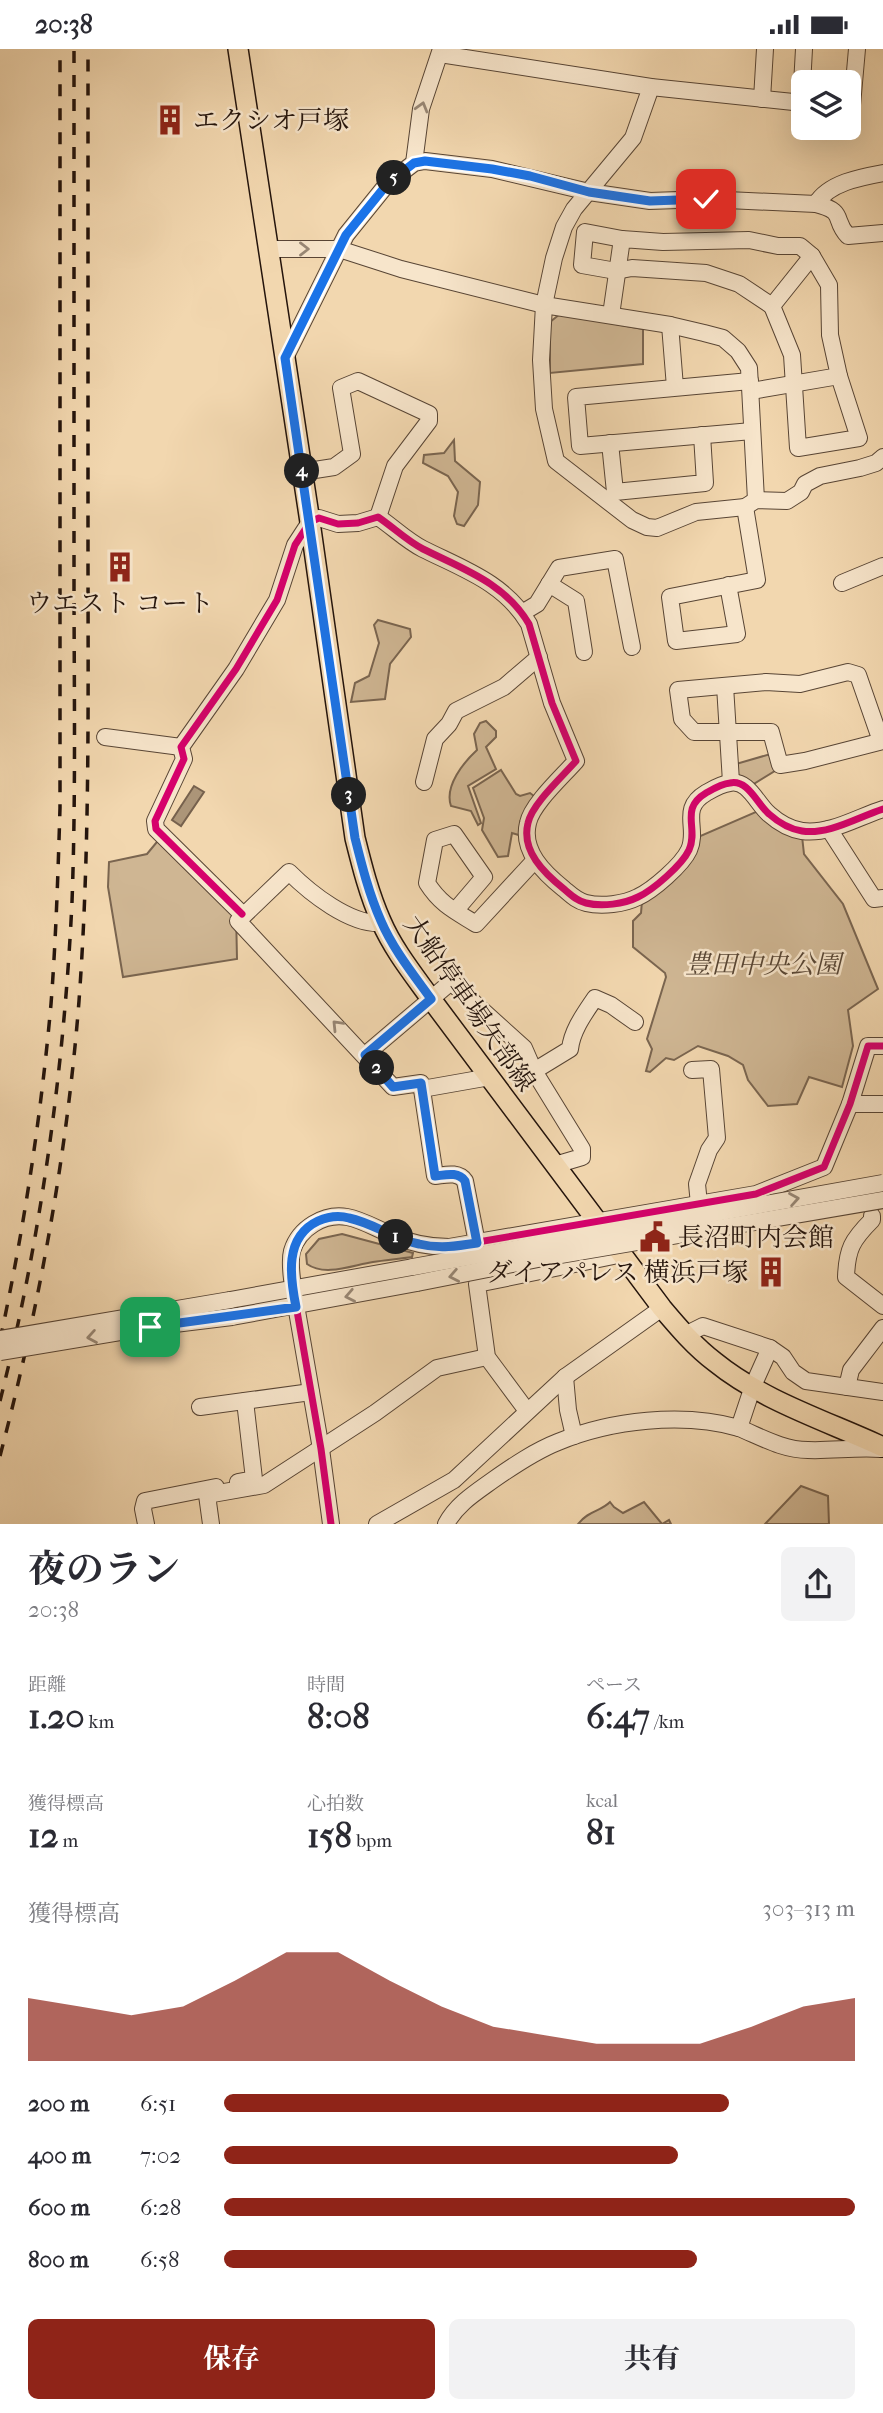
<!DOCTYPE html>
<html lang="ja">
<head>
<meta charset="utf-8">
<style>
	body { margin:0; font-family:"IM FELL French Canon","Noto Serif JP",serif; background:#f2f2f3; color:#2b2b33; height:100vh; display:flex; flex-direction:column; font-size:26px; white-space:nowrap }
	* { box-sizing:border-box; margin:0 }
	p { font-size:23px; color:#7c7c81 }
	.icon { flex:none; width:38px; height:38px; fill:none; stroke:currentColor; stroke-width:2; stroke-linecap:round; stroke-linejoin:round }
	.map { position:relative; height:1475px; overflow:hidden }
	.sheet { display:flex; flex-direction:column; background:#fff; flex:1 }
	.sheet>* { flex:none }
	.fabs { position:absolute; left:791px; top:21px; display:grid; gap:14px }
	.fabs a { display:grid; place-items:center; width:70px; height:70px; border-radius:10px; background:#fff; box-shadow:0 7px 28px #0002; font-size:35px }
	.pin { position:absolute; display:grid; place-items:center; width:60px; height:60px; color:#fff; margin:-30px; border-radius:14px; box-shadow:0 4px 10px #0006 }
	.km { position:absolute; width:35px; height:35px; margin:-18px; border-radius:50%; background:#222; color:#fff; font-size:19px; line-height:35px; text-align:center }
	.round { display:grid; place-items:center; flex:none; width:74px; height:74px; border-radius:10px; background:#f2f2f3 }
	.headline { display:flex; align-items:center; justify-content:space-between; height:119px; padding:0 28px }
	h1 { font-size:38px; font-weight:700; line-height:52px }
	.stats { display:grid; grid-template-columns:repeat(3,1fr); gap:10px; height:119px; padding:7px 28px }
	.stats div { display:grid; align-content:center }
	.stats b { font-size:35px; font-weight:700 }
	.stats small { font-size:19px; font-weight:400 }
	.stats p { font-size:19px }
	.chart { height:196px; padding:14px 28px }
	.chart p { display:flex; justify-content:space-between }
	.chart svg { width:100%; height:126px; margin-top:7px; fill:#8f2418; opacity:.7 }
	.action { display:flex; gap:14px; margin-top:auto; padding:14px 28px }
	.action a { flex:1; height:80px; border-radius:10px; background:#8f2418; color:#fff; font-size:28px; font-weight:700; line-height:80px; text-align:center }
	.action a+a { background:#f2f2f3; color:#2b2b33 }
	ul { padding:0 28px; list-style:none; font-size:23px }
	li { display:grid; grid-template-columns:112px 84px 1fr; align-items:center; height:52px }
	li i { height:18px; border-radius:9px; background:#8f2418 }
	.status { display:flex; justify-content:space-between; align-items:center; height:49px; padding:0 35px; background:#fff; direction:ltr }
	.status svg { height:19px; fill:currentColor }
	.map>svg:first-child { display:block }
	.green { fill:#cfb693; stroke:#7a6550; stroke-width:2 }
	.water { fill:#ac9578; stroke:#76614d; stroke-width:2 }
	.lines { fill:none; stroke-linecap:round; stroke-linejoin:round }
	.minor-casing { stroke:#584535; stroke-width:18 }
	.major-casing { stroke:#24140c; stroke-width:22 }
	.minor { stroke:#f7e5cb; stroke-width:16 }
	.major { stroke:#f2d7af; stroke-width:19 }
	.rail { stroke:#24140c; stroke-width:3.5; stroke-dasharray:12 12; stroke-linecap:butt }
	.minor-bridge-casing { stroke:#584535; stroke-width:18; stroke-linecap:butt }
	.minor-bridge { stroke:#f7e5cb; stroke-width:16 }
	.cycleway-casing { stroke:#f7e5cb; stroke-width:11 }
	.cycleway { stroke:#d6006c; stroke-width:7 }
	.oneway { stroke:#988775 }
	.route-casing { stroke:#fff; stroke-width:14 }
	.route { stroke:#1a73e8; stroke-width:9 }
	.labels { text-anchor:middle; stroke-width:5; stroke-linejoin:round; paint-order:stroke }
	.poi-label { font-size:26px; fill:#24140c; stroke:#f7e5cb; text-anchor:start }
	.park-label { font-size:26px; font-style:italic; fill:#574534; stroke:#f7e5cb }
	.street-label { font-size:26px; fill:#24140c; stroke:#f7e5cb }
</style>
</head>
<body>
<div class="status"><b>20:38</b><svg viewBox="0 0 49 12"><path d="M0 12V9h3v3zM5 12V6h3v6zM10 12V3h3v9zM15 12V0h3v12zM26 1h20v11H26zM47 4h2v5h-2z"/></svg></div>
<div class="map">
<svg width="883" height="1475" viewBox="0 0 883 1475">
	<rect width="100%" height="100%" fill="#f2d7af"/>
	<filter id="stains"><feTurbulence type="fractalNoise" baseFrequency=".00286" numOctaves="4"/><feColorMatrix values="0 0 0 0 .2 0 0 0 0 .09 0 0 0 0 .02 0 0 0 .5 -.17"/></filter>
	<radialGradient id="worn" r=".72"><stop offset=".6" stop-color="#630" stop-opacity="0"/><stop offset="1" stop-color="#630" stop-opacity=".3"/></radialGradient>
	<g class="green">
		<path d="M560,265L643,280V315L550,324V273Z"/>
		<path d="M454,391L455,412L480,433L478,456L464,477L457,475L454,467L458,443L448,427L423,414L424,406L444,404Z"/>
		<path d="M378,571L410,580L411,588L390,615L385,650L351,653L355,634L369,627L379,594L374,576Z"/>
		<path d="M486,672L496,682V688L486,698L496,720L468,737L481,774L478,776L471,762L451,757C444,737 464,713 477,701L474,685L480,674Z"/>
		<path d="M774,704L778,720L752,736L736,728V715Z"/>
		<path d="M501,721L516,745L520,747L530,744L538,750L522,787L512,784L508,807L498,808L482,781L484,769L473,739Z"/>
		<path d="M758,762L802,787L804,805L843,855L878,940L848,961L853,997L842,1038L809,1028L797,1055L768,1057L748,1031L743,1016L728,1007L698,997L674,1011L666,1009L650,1023L646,1022L652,1000L647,990L666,928L665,924L633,898V872L641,864L642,852L698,788Z"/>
		<path d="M161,788L236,862L237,910L123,928L108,838L109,813L147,805Z"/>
		<path d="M342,1185L413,1204L412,1208C399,1210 386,1211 373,1213C353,1216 325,1228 307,1215L306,1205L319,1190Z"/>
		<path d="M801,1437L828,1447L829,1475H765Z"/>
		<path d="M610,1453L614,1458L623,1464L644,1453L662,1475L669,1471L671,1475H578C589,1461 600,1463 610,1453Z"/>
	</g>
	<path class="water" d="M194,737L204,743L181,777L172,771Z"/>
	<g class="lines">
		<g class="minor-casing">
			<g id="minor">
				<path d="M440,5L651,38L803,54"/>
				<path d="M651,38L633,89L574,160L564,178L554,209L544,256L541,311L544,360L556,412L632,471L647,478L657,479L696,463L745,458L756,451L787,452L801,443L805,435L820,427L860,419L876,414L883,408"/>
				<path d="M762,50L765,0"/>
				<path d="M801,54L804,0"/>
				<path d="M849,56H852L857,0"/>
				<path d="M414,114L421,60L441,0"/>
				<path d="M816,155C847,163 832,170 848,187L883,184"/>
				<path d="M622,190L585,183L582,216L616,222L632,219L706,224L739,235L772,257"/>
				<path d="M269,200H339L401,220L544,256L670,276L704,284L723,289L738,302L749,319L756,451"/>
				<path d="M812,207L772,257L792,306L798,399L859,389L839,327"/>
				<path d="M611,266L622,190L663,193L749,191L778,197H800L812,207L829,236L830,286L839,327L751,342"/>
				<path d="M670,276L675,338"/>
				<path d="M285,309L346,186L388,134L414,114L425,112L492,120L589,143L650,152L706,150L816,155C828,134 861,128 883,124"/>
				<path d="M750,332L576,348L580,397L752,382"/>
				<path d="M610,394L615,443L705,434L702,386"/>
				<path d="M302,423L334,418L352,405L341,339L358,332L429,365V372L395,417L378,468"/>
				<path d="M842,534L883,517"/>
				<path d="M549,535L576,552L584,603"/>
				<path d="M728,536L737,585L676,592L670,548L757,531L745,458"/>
				<path d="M522,564L537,555L559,519L615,510L632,598"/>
				<path d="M725,637L731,733"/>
				<path d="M105,688L181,698"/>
				<path d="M881,692L858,626L848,623L800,635L766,633L678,641L682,670L694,683H771L780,716L805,712L883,692"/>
				<path d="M424,733L435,690L449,675L456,662L504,638L539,608"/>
				<path d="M829,780L874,850L883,849"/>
				<path d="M455,862L484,828L454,785L435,791L427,834C441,856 455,862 476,875L535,811"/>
				<path d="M242,865L156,780L155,772L184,710L181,698L236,620L277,551L295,496L310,473L319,469L338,475L358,474L378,468C393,478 407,492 423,500C463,520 505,534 529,575L552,654L576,712C562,728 532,755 528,774C521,802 544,824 564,840C571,846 577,852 586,854C602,858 624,855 638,848C653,841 682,816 689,801C699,779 679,760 706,744C713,740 721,735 730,734C748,730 757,755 769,765C778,773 789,780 802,782C829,786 858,768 883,760"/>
				<path d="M381,874C350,876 310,844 289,823L238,872L393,1038L421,1034L435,1127C445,1126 458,1122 465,1132L477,1194"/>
				<path d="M365,1006L451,933L524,999L534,1022L582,1100V1108L555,1116"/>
				<path d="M692,1021L711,1020L717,1089L709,1101L697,1135L699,1155"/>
				<path d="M534,1022L570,1000C572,981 585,964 595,949L611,956L635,973"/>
				<path d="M422,1040L490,1028"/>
				<path d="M850,1055H883"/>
				<path d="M872,1167V1171C852,1191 847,1200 846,1228L883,1257"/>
				<path d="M230,1251L413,1218"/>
				<path d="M232,1268L417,1234"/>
				<path d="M685,1286L703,1277L770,1299L783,1308L793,1323L806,1332L883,1343"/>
				<path d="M565,1328L568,1361L574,1387"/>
				<path d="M847,1338L851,1321L883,1279"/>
				<path d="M200,1358L311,1343"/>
				<path d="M527,1362L487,1308L477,1235L623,1205"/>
				<path d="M739,1379C761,1388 783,1401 808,1401C832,1402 856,1398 881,1400"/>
				<path d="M238,1433L254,1430L245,1352"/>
				<path d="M146,1475L143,1460L145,1452L216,1438"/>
				<path d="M211,1475L207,1446L264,1436L375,1364L437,1319L487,1308"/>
				<path d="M331,1475L321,1400L293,1239C292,1227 289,1214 292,1202C299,1179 324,1164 347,1168C363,1171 377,1180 392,1186C410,1194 429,1198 449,1198L756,1145L824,1118L850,1055L868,997H883"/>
				<path d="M377,1475L454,1431L565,1328L662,1259"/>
				<path d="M446,1475C457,1455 475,1444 493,1431C513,1417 535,1402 558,1393C611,1371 683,1363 739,1379L753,1337L770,1299"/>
			</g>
		</g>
		<g class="major-casing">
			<path id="major" d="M238,0L310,473L355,789C362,817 369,845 381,872C393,900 413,925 431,950L662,1259C678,1278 695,1298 715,1313C763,1352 827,1372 883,1398"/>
		</g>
		<use href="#minor" class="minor"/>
		<use href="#major" class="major"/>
		<g class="rail">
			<path d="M0,1291C24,1180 41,1067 51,955C56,890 58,824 60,759V0"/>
			<path d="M0,1352C41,1189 64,1020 72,853C76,744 74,634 74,525C74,350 74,175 74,0"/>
			<path d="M0,1407C39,1258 67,1106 79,952C90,801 88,649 88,498C88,332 88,166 88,0"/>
		</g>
		<g class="minor-bridge-casing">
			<g id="minor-bridge">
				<path d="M413,1218L883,1134"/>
				<path d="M417,1234L543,1209L883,1151"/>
				<path d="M0,1290L230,1251"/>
				<path d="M0,1303L150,1278L232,1268"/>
			</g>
		</g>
		<use href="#minor-bridge" class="minor-bridge"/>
		<g class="cycleway-casing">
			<g id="cycleway">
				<path d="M242,865L156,780L155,772L184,710L181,698L236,620L277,551L295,496L310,473L319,469L338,475L358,474L378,468C393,478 407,492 423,500C463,520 505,534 529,575L552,654L576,712C562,728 532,755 528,774C521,802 544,824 564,840C571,846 577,852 586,854C602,858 624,855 638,848C653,841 682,816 689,801C699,779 679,760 706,744C713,740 721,735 730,734C748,730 757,755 769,765C778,773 789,780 802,782C829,786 858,768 883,760"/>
				<path d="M331,1475L321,1400L293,1239C292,1227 289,1214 292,1202C299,1179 324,1164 347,1168C363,1171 377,1180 392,1186C410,1194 429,1198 449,1198L756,1145L824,1118L850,1055L868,997H883"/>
			</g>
		</g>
		<use href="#cycleway" class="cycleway"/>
	</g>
	<defs><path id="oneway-chevron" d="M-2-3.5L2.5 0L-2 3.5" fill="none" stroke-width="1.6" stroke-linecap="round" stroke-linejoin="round" transform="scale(1.75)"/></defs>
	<g class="oneway">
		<use href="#oneway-chevron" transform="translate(422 58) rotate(-74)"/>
		<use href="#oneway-chevron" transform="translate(304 200)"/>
		<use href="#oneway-chevron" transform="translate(337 976) rotate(-134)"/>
		<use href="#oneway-chevron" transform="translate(794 1150) rotate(-10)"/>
		<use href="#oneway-chevron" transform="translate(454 1227) rotate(169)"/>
		<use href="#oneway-chevron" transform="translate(350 1247) rotate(169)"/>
		<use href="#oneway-chevron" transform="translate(92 1288) rotate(170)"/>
	</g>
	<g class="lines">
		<g class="route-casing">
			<path id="route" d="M150,1278L296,1258C290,1228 284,1188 318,1172C327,1168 339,1166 349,1169C373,1174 394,1190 419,1195C439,1200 458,1197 477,1194L465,1132C458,1122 445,1126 435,1127L421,1034L393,1038L365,1006L431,950C413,925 393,900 381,872C369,845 362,817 355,789L285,309L346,186L388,134L414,114L425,112L492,120L530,127L589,143L650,152L706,150"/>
		</g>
		<use href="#route" class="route"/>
	</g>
	<defs>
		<g id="building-bare" transform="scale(2.415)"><path d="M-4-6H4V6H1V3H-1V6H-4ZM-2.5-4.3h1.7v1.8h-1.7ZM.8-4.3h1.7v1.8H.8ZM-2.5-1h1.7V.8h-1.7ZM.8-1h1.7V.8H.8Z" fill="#8f2418" stroke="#f7e5cb" stroke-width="2.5" paint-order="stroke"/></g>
		<g id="civic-bare" transform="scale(2.415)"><path d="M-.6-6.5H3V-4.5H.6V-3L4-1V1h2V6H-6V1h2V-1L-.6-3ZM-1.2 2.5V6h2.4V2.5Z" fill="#8f2418" stroke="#f7e5cb" stroke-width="2.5" paint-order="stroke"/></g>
	</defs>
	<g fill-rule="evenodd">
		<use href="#building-bare" x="170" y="71"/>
		<use href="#building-bare" x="120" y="518"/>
		<use href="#civic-bare" x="655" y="1188"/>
		<use href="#building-bare" x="771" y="1223"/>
	</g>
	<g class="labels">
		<g class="poi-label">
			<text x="193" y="80">エクシオ戸塚</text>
			<text x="120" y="563" text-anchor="middle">ウエスト コート</text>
			<text x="678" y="1197">長沼町内会館</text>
			<text x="748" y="1232" text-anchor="end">ダイアパレス 横浜戸塚</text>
		</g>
		<g class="park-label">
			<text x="763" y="924">豊田中央公園</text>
		</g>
		<g class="street-label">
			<text transform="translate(470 954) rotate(55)" y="9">大船停車場矢部線</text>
		</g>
	</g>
	<rect width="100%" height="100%" filter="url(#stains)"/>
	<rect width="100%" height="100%" fill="url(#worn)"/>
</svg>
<div class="fabs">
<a><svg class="icon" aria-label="layers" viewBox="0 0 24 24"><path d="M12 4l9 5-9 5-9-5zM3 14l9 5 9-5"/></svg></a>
</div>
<div class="pin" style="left:150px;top:1278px;background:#1e9e55"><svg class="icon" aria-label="arrive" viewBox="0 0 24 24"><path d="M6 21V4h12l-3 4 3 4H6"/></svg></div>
<div class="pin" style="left:706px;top:150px;background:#d93025"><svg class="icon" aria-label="check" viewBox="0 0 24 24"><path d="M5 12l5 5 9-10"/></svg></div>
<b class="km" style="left:396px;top:1188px">1</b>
<b class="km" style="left:377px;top:1019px">2</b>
<b class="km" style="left:349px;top:746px">3</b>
<b class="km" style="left:302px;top:422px">4</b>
<b class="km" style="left:394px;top:129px">5</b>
</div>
<section class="sheet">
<div class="headline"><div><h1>夜のラン</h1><p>20:38</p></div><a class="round"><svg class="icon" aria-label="share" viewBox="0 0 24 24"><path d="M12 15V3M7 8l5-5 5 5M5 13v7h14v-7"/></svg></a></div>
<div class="stats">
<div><p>距離</p><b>1.20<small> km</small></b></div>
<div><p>時間</p><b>8:08</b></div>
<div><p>ペース</p><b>6:47<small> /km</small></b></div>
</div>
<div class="stats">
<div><p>獲得標高</p><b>12<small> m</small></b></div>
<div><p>心拍数</p><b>158<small> bpm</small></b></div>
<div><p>kcal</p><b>81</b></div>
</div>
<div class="chart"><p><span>獲得標高</span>303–313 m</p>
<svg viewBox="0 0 160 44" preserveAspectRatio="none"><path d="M0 44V22L10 25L20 28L30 25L40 16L50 6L60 6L70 16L80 25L90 32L100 35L110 38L120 38L130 38L140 32L150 25L160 22V44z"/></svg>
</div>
<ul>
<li><b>200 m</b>6:51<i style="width:80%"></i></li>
<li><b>400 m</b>7:02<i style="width:72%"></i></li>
<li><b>600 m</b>6:28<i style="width:100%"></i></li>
<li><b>800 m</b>6:58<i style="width:75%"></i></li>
</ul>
<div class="action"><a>保存</a><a>共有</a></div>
</section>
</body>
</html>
